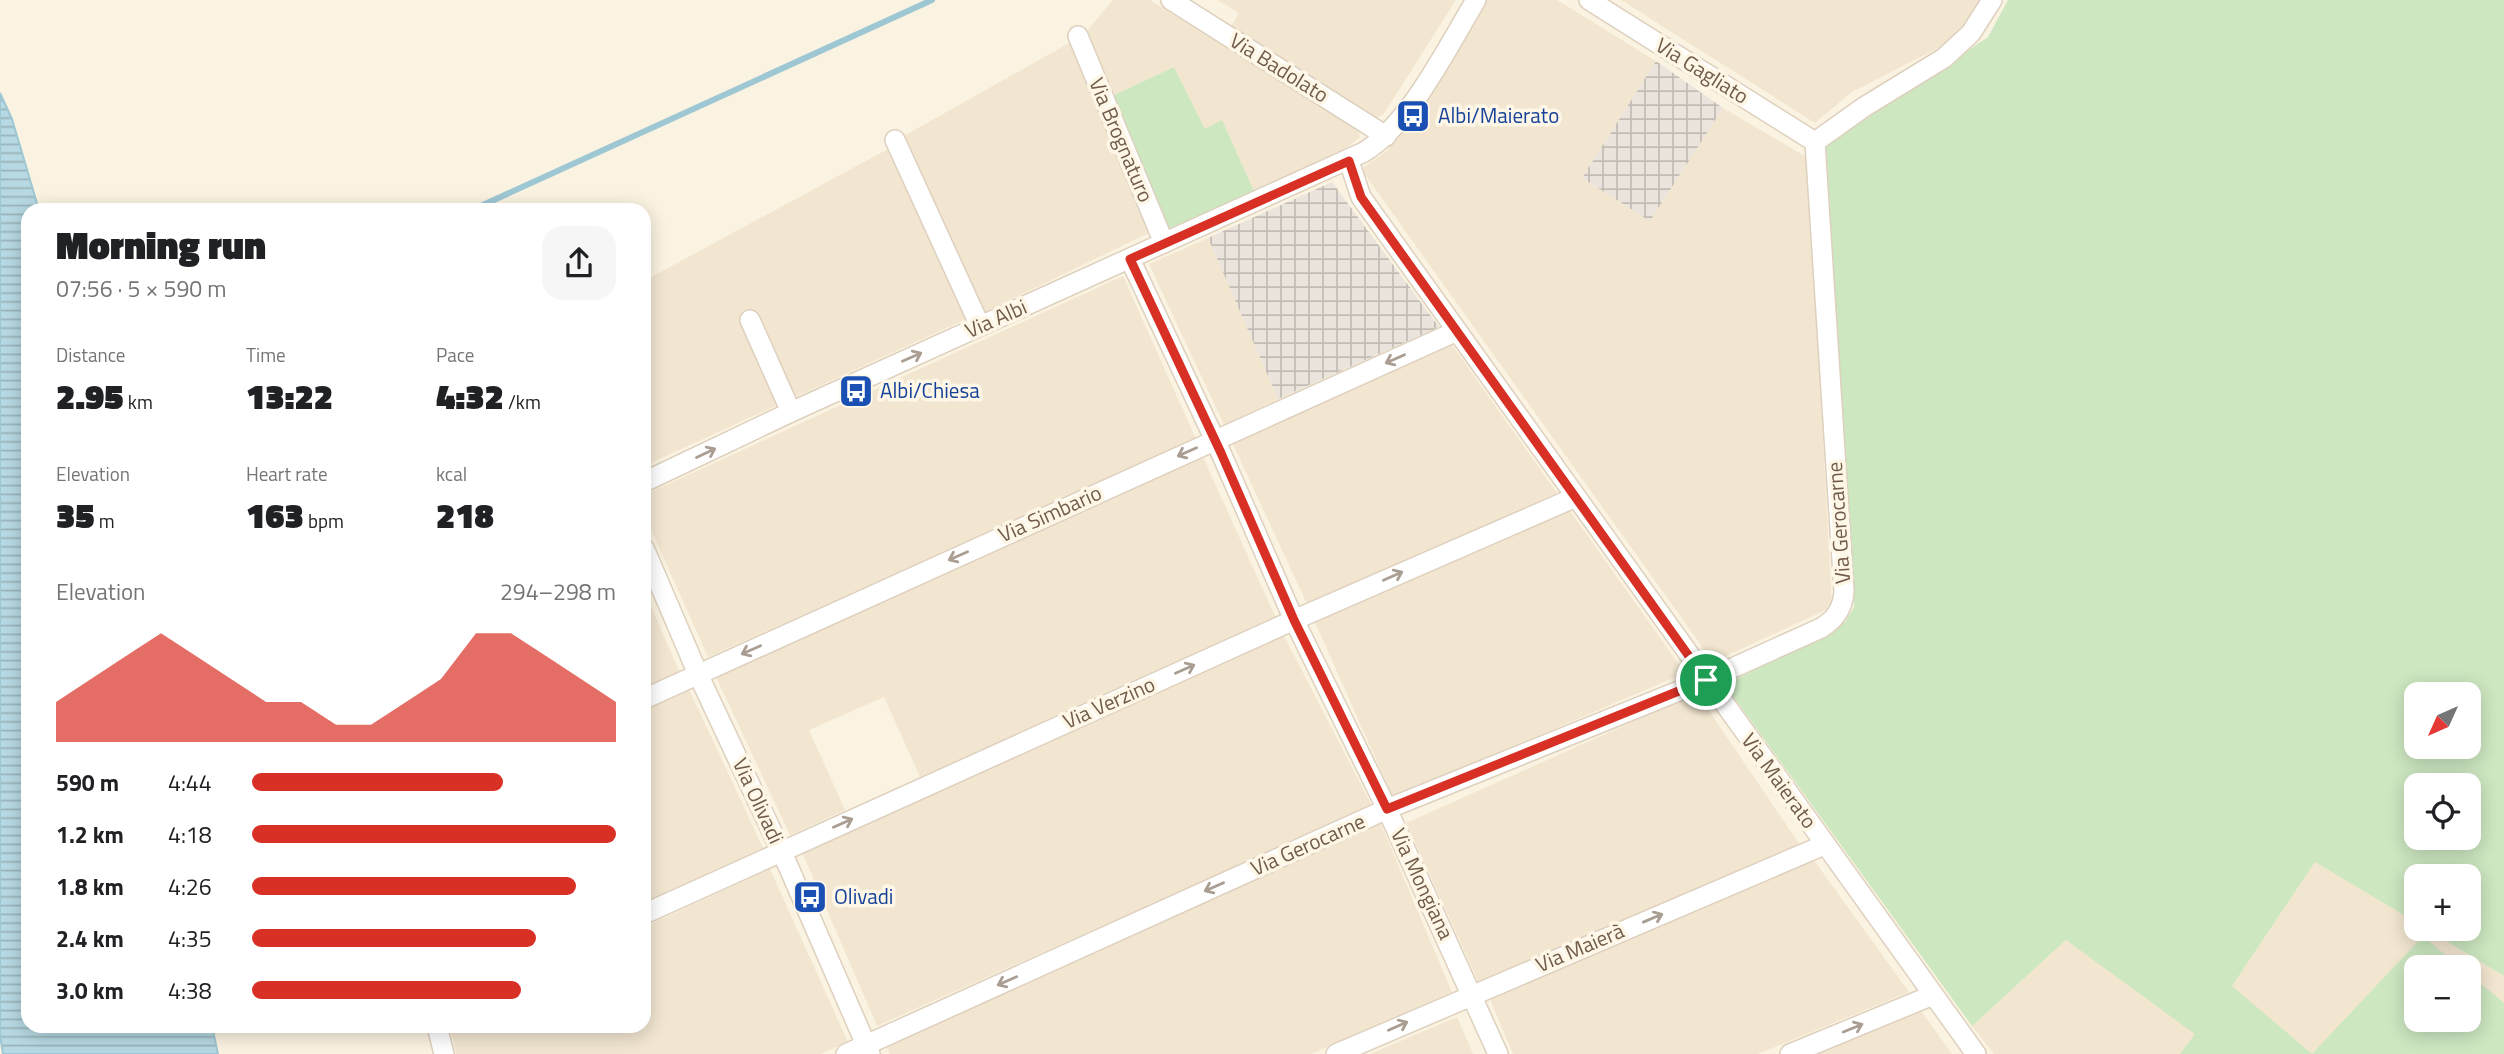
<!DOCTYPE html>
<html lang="en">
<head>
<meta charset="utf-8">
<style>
	body { margin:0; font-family:"Titillium Web",sans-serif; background:#f6f6f6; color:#202124; height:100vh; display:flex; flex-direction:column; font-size:26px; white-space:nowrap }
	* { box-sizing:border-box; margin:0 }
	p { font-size:23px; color:#757577 }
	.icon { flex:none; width:38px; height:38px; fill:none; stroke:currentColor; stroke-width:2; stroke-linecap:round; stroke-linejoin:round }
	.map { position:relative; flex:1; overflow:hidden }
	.details { position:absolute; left:21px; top:203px; width:630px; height:830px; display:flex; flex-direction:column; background:#fff; border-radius:21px; box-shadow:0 4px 18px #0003 }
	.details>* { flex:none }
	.needle { width:46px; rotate:225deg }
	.controls { position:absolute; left:2404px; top:682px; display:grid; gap:14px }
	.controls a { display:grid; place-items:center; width:77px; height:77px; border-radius:14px; background:#fff; box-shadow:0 4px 18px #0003; font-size:35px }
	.pin { position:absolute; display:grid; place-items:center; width:60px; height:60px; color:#fff; margin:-30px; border:4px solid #fff; border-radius:50%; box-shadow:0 2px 7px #0007 }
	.round { display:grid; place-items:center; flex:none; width:74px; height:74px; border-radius:21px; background:#f6f6f6 }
	.overview { display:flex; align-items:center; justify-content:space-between; height:119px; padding:0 35px }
	h1 { font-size:38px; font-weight:800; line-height:52px }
	.figures { display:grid; grid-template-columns:repeat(3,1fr); gap:10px; height:119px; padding:7px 35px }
	.figures div { display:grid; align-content:center }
	.figures b { font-size:35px; font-weight:800 }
	.figures small { font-size:19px; font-weight:400 }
	.figures p { font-size:19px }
	.chart { height:196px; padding:14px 35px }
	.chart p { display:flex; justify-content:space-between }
	.chart svg { width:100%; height:126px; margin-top:7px; fill:#d93025; opacity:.7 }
	ul { padding:0 35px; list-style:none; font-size:23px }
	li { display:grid; grid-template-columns:112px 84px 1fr; align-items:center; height:52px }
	li i { height:18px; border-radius:9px; background:#d93025 }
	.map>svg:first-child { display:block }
	.residential { fill:#f2e6d0; fill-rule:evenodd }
	.industrial { fill:url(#industrial-grid) }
	.green { fill:#cde7c1; fill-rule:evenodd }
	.water { fill:url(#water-rules); stroke:#9ec7d4; stroke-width:2 }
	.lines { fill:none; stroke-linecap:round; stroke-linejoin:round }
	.stream { stroke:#9ec7d4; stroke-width:6 }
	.minor-casing { stroke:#ded0be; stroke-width:22 }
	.minor { stroke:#fff; stroke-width:19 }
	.oneway { stroke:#aa9d92 }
	.route-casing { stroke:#fff; stroke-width:14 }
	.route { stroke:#d93025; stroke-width:9 }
	.labels { text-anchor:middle; stroke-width:7; stroke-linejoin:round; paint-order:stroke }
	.street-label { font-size:21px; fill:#715b49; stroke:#fef7e7 }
	.transit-label { font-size:21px; fill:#164399; stroke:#fef7e7; text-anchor:start }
</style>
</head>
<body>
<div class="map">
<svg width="2504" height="1054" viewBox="0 0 2504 1054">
	<defs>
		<pattern id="industrial-grid" width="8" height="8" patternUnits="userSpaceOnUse" patternTransform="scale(1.75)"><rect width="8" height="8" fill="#eae4dc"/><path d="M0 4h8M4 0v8" fill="none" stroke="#c2bcb4"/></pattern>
		<pattern id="water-rules" width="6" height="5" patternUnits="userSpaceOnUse" patternTransform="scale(1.75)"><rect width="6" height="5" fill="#b7d9e3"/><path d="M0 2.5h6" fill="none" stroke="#99b3ba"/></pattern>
	</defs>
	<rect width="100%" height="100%" fill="#fbf3e1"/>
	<g class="residential">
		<path d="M1113,0H1150L1359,130L1360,137L1348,147L1254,191L1222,120L1205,129L1174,67L1112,96L1086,32Z"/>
		<path d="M1217,0H1456L1383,115L1375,118L1230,28L1239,13Z"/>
		<path d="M1487,0H1557L1656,61L1582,178L1650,221L1723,108L1808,158L1832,607L1713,662L1361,169L1387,151Z"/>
		<path d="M1621,0H1982L1968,25L1946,44L1852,92L1815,123Z"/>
		<path d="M1071,42L1149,233L985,312L980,310L902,137Z"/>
		<path d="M888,149L966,319L644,466V281Z"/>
		<path d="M1208,238L1278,399L1224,425L1149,264Z"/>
		<path d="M1123,276L1196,439L708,657L644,514V495Z"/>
		<path d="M1450,342L1557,493L1307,604L1231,440Z"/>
		<path d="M1202,455L1276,618L920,777L884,697L809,730L845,810L790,835L716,677Z"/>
		<path d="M1568,508L1685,673L1393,798L1314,620Z"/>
		<path d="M644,590L680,673L644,689Z"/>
		<path d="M1283,634L1372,806L877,1026L802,852Z"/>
		<path d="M688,687L764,850L644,904V708Z"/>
		<path d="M1697,693L1800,845L1479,983L1406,823Z"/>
		<path d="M1380,822L1452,992L1311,1054H890L885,1043Z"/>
		<path d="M1813,859L1909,992L1758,1054H1513L1489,997Z"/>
		<path d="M2315,862L2417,923V929H2426L2504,976V1054H1994L1972,1026L2066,940L2232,986ZM2417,968H2469V1020H2417Z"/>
		<path d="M770,869L848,1042L820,1054H456L450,1026H644V927Z"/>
		<path d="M1921,1011L1952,1054H1818Z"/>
		<path d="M1457,1017L1473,1054H1370Z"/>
	</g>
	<g class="industrial">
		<path d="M1656,61L1723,108L1650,221L1582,178Z"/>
		<path d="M1332,182L1439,327L1278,399L1208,238Z"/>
	</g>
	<g class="green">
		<path d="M2008,0H2504V976L2426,929H2469V877H2417V923L2315,862L2232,986L2312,1054L2423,936L2461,968H2417V1020H2469V974L2504,1003V1054H2180L2195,1034L2066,940L1972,1026L1725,685L1845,622L1854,607L1826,146L1988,37ZM2417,695H2469V747H2417ZM2417,786H2469V838H2417Z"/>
		<path d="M1174,67L1205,129L1222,120L1254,191L1169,232L1112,96Z"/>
	</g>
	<path class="water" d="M0,93L12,119L39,210H28V1026H212L218,1054H3L0,1036Z"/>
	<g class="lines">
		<path class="stream" d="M472,210L932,0"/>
		<g class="minor-casing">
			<g id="minor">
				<path d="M1171,0L1386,136"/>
				<path d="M1589,0L1815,142"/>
				<path d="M1078,36L1164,243"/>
				<path d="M895,140L980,326"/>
				<path d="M1815,142L1864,107L1944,58L1971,33L1992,0"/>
				<path d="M1349,161L1361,197L1976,1054"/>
				<path d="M1130,259L1221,453L1294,620L1387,809L1498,1054"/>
				<path d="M750,320L791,412"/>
				<path d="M644,482L791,412L1364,152C1410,124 1448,46 1476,0"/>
				<path d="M644,548L698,674L789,868L870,1054"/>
				<path d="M644,699L1457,331"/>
				<path d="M644,914L1294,620L1576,497"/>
				<path d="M437,1026L444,1054"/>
				<path d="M846,1054L1387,809L1706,680L1821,628C1836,619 1843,608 1844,591L1815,142"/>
				<path d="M1336,1054L1824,845"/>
				<path d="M1790,1054L1933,995"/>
			</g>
		</g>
		<use href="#minor" class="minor"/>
	</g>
	<defs><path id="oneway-shaft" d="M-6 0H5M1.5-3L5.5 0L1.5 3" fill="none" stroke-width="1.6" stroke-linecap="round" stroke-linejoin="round" transform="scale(1.75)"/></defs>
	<g class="oneway">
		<use href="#oneway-shaft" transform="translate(912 357) rotate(-24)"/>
		<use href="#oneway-shaft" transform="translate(1395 359) rotate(156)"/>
		<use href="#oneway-shaft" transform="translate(1187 452) rotate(156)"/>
		<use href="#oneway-shaft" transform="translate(706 453) rotate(-25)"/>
		<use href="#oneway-shaft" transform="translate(958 556) rotate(156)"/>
		<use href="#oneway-shaft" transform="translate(1393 576) rotate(-24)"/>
		<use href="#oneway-shaft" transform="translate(751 650) rotate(156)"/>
		<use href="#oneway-shaft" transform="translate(1185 669) rotate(-24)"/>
		<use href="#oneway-shaft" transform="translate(843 823) rotate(-24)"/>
		<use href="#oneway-shaft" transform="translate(1214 887) rotate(156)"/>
		<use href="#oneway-shaft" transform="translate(1653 918) rotate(-23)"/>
		<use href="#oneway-shaft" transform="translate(1007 981) rotate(156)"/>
		<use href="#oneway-shaft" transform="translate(1398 1026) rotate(-24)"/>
		<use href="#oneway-shaft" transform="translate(1853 1028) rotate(-22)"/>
	</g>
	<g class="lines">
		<g class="route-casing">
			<path id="route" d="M1349,161L1361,197L1706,680L1387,809L1294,620L1221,453L1130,259Z"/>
		</g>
		<use href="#route" class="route"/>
	</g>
	<defs>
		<g id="bus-square" transform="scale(1.75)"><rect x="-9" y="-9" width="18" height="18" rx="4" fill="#1a4fb4" stroke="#fef7e7"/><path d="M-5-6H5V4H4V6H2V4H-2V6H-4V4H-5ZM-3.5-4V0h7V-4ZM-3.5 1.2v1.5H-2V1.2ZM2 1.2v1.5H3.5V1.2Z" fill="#fff"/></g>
	</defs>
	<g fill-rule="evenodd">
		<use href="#bus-square" x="1413" y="116"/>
		<use href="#bus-square" x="856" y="391"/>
		<use href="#bus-square" x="810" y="897"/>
	</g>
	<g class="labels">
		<g class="street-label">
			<text transform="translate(1279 68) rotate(32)" y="7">Via Badolato</text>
			<text transform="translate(1702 71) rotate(32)" y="7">Via Gagliato</text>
			<text transform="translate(1121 140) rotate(67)" y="7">Via Brognaturo</text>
			<text transform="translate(996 319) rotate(-24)" y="7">Via Albi</text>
			<text transform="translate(1050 514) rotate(-24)" y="7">Via Simbario</text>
			<text transform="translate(1839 523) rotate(-94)" y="7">Via Gerocarne</text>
			<text transform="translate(1109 703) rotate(-24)" y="7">Via Verzino</text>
			<text transform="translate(1779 781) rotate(54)" y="7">Via Maierato</text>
			<text transform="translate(758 801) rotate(65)" y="7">Via Olivadi</text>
			<text transform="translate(1308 845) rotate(-24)" y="7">Via Gerocarne</text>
			<text transform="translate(1422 884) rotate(65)" y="7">Via Mongiana</text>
			<text transform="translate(1580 948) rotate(-23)" y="7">Via Maierà</text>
		</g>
		<g class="transit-label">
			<text x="1438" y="123">Albi/Maierato</text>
			<text x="880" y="398">Albi/Chiesa</text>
			<text x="834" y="904">Olivadi</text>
		</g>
	</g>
</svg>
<div class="controls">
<a><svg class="needle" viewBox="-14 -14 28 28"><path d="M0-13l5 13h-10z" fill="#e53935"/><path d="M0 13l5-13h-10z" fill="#757577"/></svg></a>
<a><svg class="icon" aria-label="locate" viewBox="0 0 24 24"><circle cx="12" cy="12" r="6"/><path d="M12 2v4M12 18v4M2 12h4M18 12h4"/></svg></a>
<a>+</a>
<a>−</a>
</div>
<div class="pin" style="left:1706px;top:680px;background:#1e9e55"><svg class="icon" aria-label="arrive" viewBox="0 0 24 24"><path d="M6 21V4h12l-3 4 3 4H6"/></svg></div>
<section class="details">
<div class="overview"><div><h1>Morning run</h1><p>07:56 · 5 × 590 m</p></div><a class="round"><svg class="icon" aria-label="share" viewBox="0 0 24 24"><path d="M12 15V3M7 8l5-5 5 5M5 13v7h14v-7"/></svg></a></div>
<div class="figures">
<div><p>Distance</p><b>2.95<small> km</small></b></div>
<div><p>Time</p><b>13:22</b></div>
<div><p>Pace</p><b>4:32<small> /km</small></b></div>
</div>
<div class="figures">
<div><p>Elevation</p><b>35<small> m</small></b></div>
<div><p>Heart rate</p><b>163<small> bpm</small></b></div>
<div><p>kcal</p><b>218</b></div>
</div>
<div class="chart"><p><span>Elevation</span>294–298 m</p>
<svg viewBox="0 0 160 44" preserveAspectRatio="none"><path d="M0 44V30L10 22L20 14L30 6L40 14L50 22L60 30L70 30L80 38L90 38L100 30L110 22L120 6L130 6L140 14L150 22L160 30V44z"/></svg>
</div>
<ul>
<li><b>590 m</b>4:44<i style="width:69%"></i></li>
<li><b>1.2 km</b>4:18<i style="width:100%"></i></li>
<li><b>1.8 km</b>4:26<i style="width:89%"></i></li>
<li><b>2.4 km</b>4:35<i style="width:78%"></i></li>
<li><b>3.0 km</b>4:38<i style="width:74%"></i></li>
</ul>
</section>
</div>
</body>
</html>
